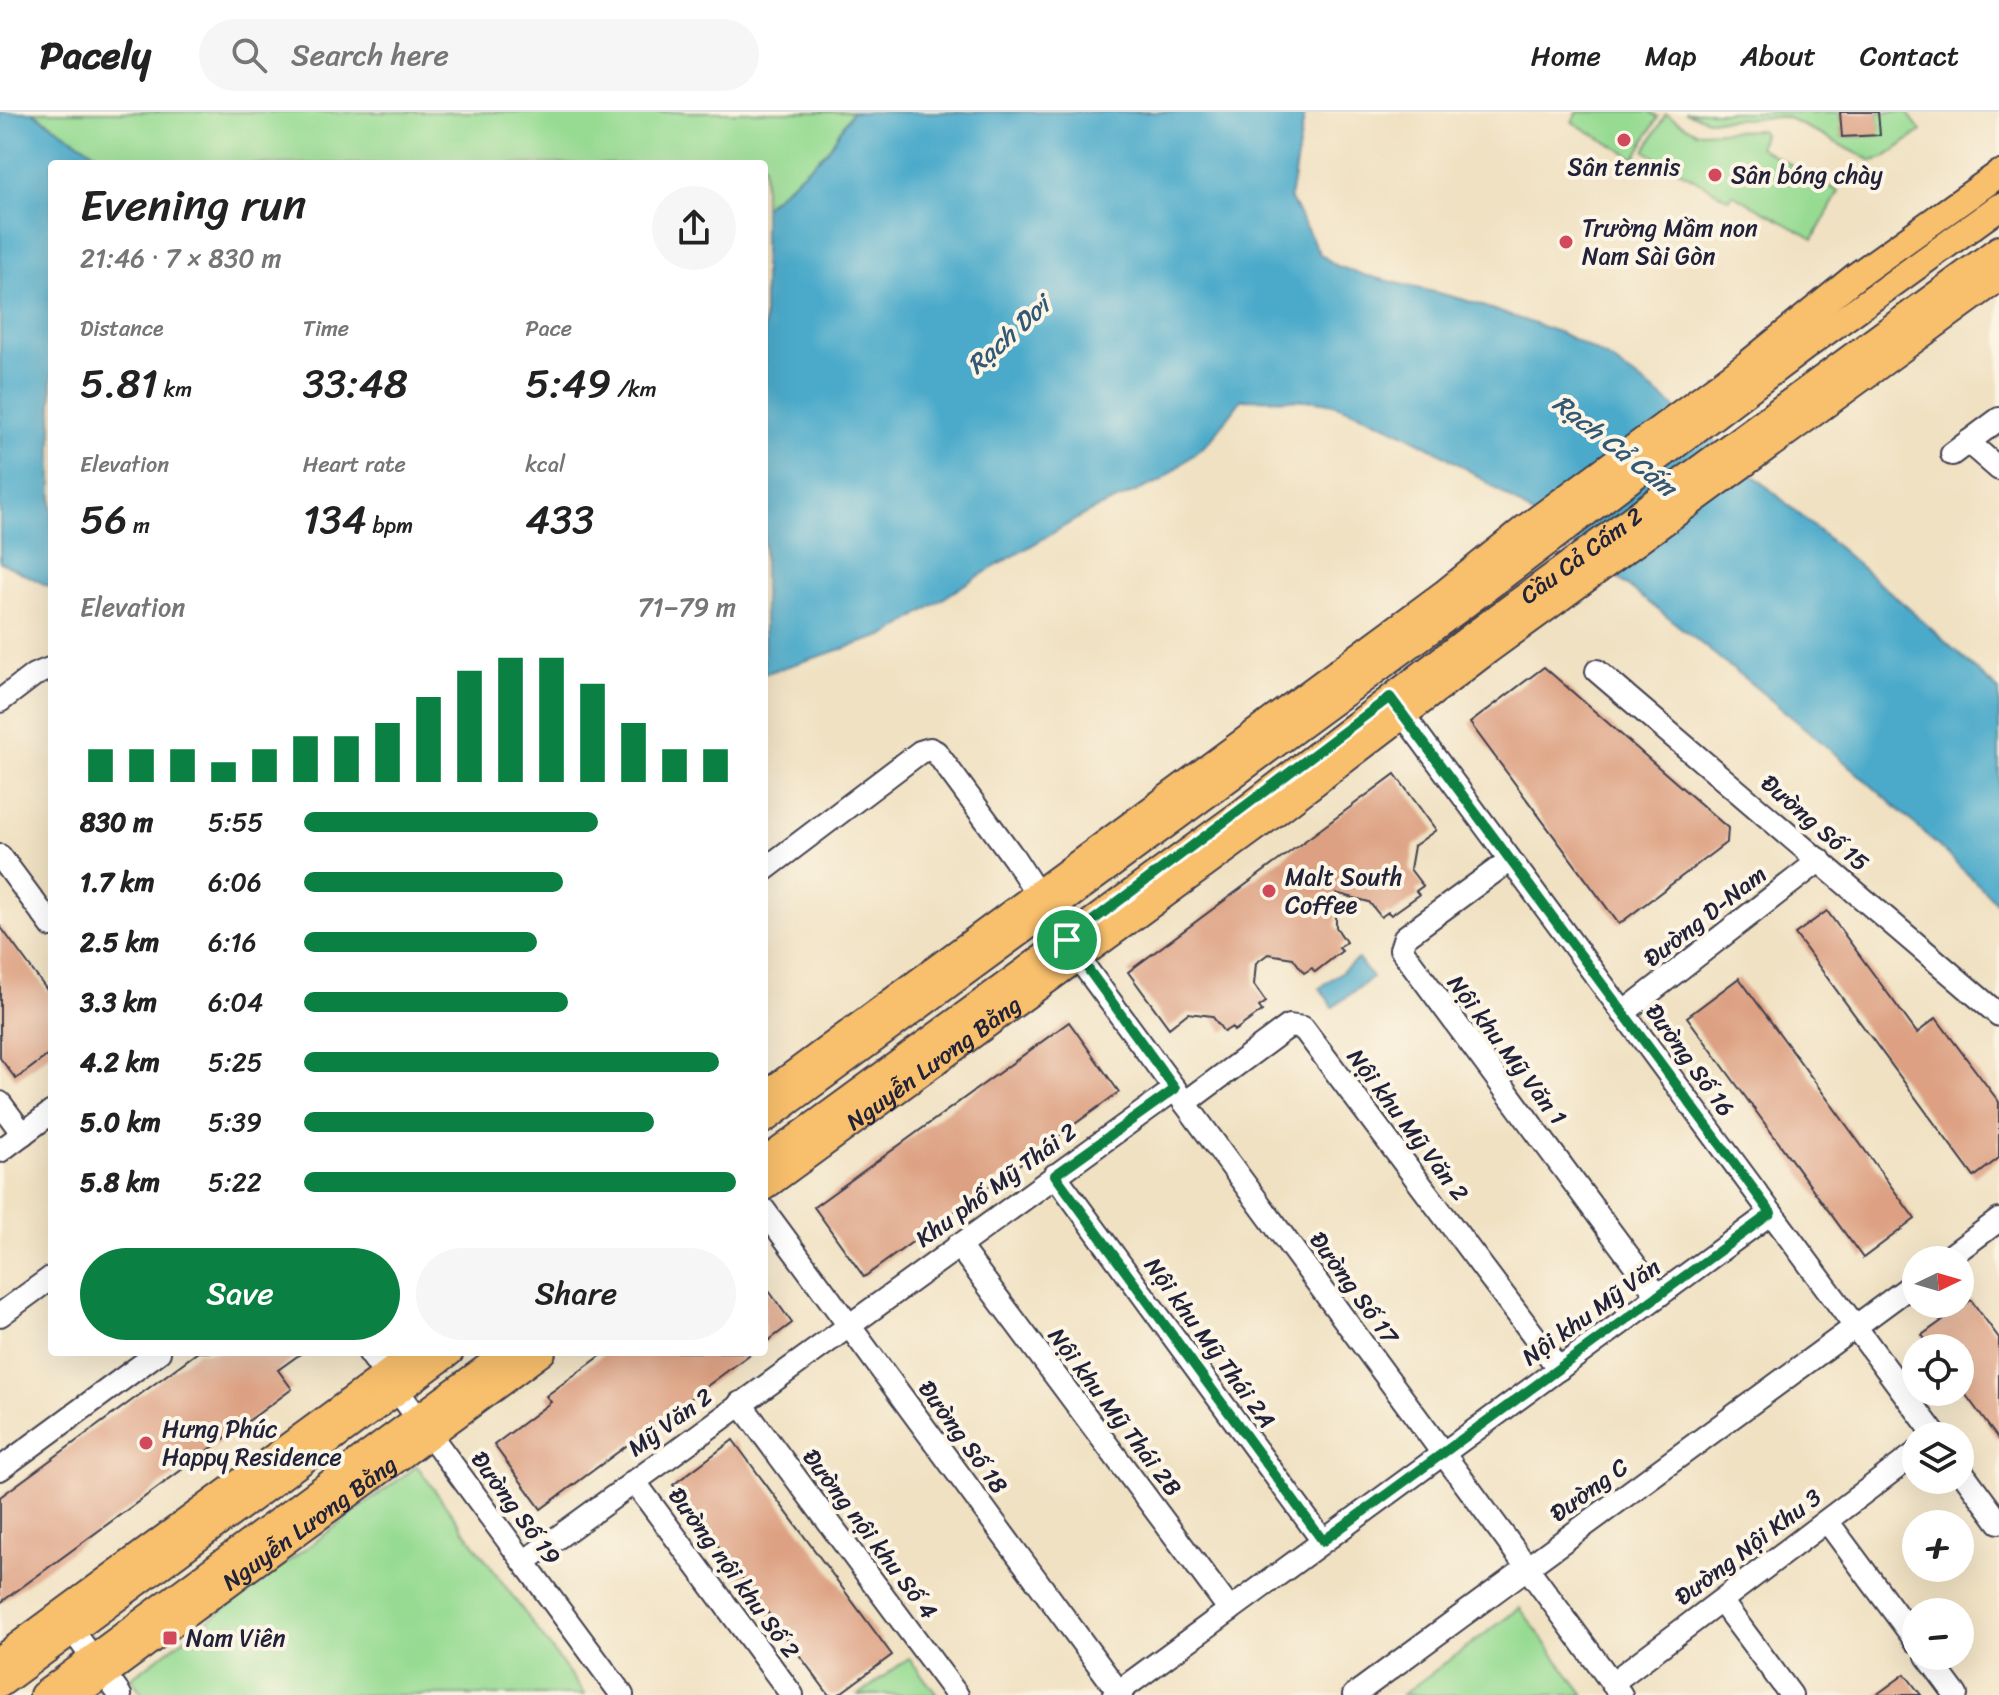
<!DOCTYPE html>
<html lang="en">
<head>
<meta charset="utf-8">
<style>
	body { margin:0; font-family:Sriracha,sans-serif; background:#f6f6f6; color:#222; height:100vh; display:flex; flex-direction:column; font-size:30px; white-space:nowrap }
	* { box-sizing:border-box; margin:0 }
	p { font-size:26px; color:#767676 }
	.icon { flex:none; width:44px; height:44px; fill:none; stroke:currentColor; stroke-width:2; stroke-linecap:round; stroke-linejoin:round }
	.map { position:relative; flex:1; overflow:hidden }
	.sheet { position:absolute; left:48px; top:48px; width:720px; height:1196px; display:flex; flex-direction:column; background:#fff; border-radius:8px; box-shadow:0 8px 32px #0002 }
	.sheet>* { flex:none }
	.needle { width:52px; rotate:85deg }
	.controls { position:absolute; left:1902px; top:1134px; display:grid; gap:16px }
	.controls a { display:grid; place-items:center; width:72px; height:72px; border-radius:50%; background:#fff; box-shadow:0 8px 32px #0002; font-size:40px }
	.pin { position:absolute; display:grid; place-items:center; width:68px; height:68px; color:#fff; margin:-34px; border:4px solid #fff; border-radius:50%; box-shadow:0 2px 8px #0007 }
	.round { display:grid; place-items:center; flex:none; width:84px; height:84px; border-radius:42px; background:#f6f6f6 }
	.summary { display:flex; align-items:center; justify-content:space-between; height:136px; padding:0 32px }
	h1 { font-size:44px; font-weight:600; line-height:60px }
	.figures { display:grid; grid-template-columns:repeat(3,1fr); gap:12px; height:136px; padding:8px 32px }
	.figures div { display:grid; align-content:center }
	.figures b { font-size:40px; font-weight:600 }
	.figures small { font-size:22px; font-weight:400 }
	.figures p { font-size:22px }
	.chart { height:224px; padding:16px 32px }
	.chart p { display:flex; justify-content:space-between }
	.chart svg { width:100%; height:144px; margin-top:8px; stroke:#0b8043; stroke-width:6 }
	.cta { display:flex; gap:16px; margin-top:auto; padding:16px 32px }
	.cta a { flex:1; height:92px; border-radius:48px; background:#0b8043; color:#fff; font-size:32px; font-weight:600; line-height:92px; text-align:center }
	.cta a+a { background:#f6f6f6; color:#222 }
	ul { padding:0 32px; list-style:none; font-size:26px }
	li { display:grid; grid-template-columns:128px 96px 1fr; align-items:center; height:60px }
	li i { height:20px; border-radius:10px; background:#0b8043 }
	header { display:flex; align-items:center; gap:48px; box-sizing:border-box; height:112px; padding:0 40px; background:#fff; border-bottom:2px solid #e0e0e0 }
	header strong { font-size:38px }
	nav { display:flex; gap:44px; margin-inline-start:auto; font-size:28px }
	.search { width:560px; height:72px; background:#f6f6f6; display:flex; align-items:center; gap:20px; box-sizing:border-box; padding:0 28px; border-radius:44px; color:#767676; font-size:30px }
	.map>svg:first-child { display:block }
	.green { fill:#97db93; stroke:#5c7e67; stroke-width:2 }
	.water { fill:#4baaca; stroke:#366682; stroke-width:2 }
	.building { fill:#dda082 }
	.lines { fill:none; stroke-linecap:round; stroke-linejoin:round }
	.minor-casing { stroke:#413f4f; stroke-width:26 }
	.major-casing { stroke:#413f4f; stroke-width:30 }
	.minor { stroke:#fff; stroke-width:22 }
	.major { stroke:#f8bf6c; stroke-width:26 }
	.route-casing { stroke:#fff; stroke-width:16 }
	.route { stroke:#0b8043; stroke-width:10 }
	.poi-dot { fill:#d1495b; stroke:#fcf5e5; stroke-width:3 }
	.labels { text-anchor:middle; stroke-width:8; stroke-linejoin:round; paint-order:stroke }
	.poi-label { font-size:24px; fill:#22223b; stroke:#fcf5e5; text-anchor:start }
	.street-label { font-size:24px; fill:#22223b; stroke:#fcf5e5 }
	.water-label { font-size:26px; font-style:italic; fill:#325874; stroke:#fcf5e5 }
</style>
</head>
<body>
<header>
<strong>Pacely</strong>
<div class="search"><svg class="icon" aria-label="search" viewBox="0 0 24 24"><circle cx="10" cy="10" r="6"/><path d="M15 15l6 6"/></svg>Search here</div>
<nav><a>Home</a><a>Map</a><a>About</a><a>Contact</a></nav>
</header>
<div class="map">
<svg width="1999" height="1583" viewBox="0 0 1999 1583">
	<rect width="100%" height="100%" fill="#fcf5e5"/>
	<filter id="ink" filterUnits="userSpaceOnUse"><feTurbulence type="fractalNoise" baseFrequency=".0125" numOctaves="2"/><feDisplacementMap in="SourceGraphic" scale="16" xChannelSelector="R" yChannelSelector="G"/><feConvolveMatrix kernelMatrix="1 2 1 2 8 2 1 2 1" color-interpolation-filters="sRGB"/></filter>
	<filter id="wash" filterUnits="userSpaceOnUse"><feTurbulence type="fractalNoise" baseFrequency=".006" numOctaves="4" result="noise"/><feDisplacementMap in="SourceGraphic" scale="32" xChannelSelector="R" yChannelSelector="G"/><feGaussianBlur stdDeviation="1.8" result="paint"/><feColorMatrix in="noise" values="0 0 0 0 0 0 0 0 0 0 0 0 0 0 0 0 0 1.4 0 .05"/><feComposite in="paint" operator="in"/></filter>
	<g filter="url(#wash)">
		<rect width="100%" height="100%" fill="#f0e1c2"/>
		<g class="green">
			<path d="M33,0H852L827,39L764,95V52H112Z"/>
			<path d="M1578,0H1649L1658,5L1635,46L1572,10Z"/>
			<path d="M1685,0H1840L1842,25L1879,23L1878,0H1907L1921,19L1884,46L1872,49L1786,5L1708,8Z"/>
			<path d="M1666,2L1696,20L1760,18L1763,22L1759,35L1839,80L1813,127L1733,82L1729,87L1645,39Z"/>
			<path d="M417,1354L585,1583H143L131,1566Z"/>
			<path d="M1520,1496L1584,1583H1402Z"/>
			<path d="M909,1546L937,1583H859Z"/>
		</g>
		<g class="water">
			<path d="M0,0H32L112,52H52V476L0,450Z"/>
			<path d="M852,0H1305L1290,86L1320,142L1337,154L1364,163L1462,187L1561,221L1610,247L1667,289L1904,492L1999,579V793C1883,677 1756,573 1626,473C1536,405 1447,331 1339,294C1314,285 1270,288 1242,287L1210,329L1161,369L1089,400L967,471L889,522L764,562V95L827,39Z"/>
			<path d="M1358,847L1372,866L1333,895L1320,876Z"/>
		</g>
		<g id="blocks">
			<g class="building">
				<path d="M1840,0H1878L1880,23L1842,25Z"/>
				<path d="M1544,555L1728,716L1727,730L1619,812L1470,611Z"/>
				<path d="M1395,662L1436,718L1414,734L1410,757L1423,774L1416,779L1419,783L1391,803L1388,800L1381,805L1369,790L1336,781V815L1346,830L1339,836L1342,839L1315,860L1312,856L1304,861L1293,846L1268,842L1256,851L1254,873L1266,890L1259,895L1262,899L1234,919L1232,915L1224,920L1212,904L1188,901L1169,916L1128,860Z"/>
				<path d="M1827,799L1917,921L1936,906L1999,990V1046L1974,1065L1795,822Z"/>
				<path d="M0,814L52,885V940L16,967L0,946Z"/>
				<path d="M1739,866L1915,1107L1863,1146L1687,905Z"/>
				<path d="M1069,910L1119,980L864,1165L814,1095Z"/>
				<path d="M764,1172L792,1211L764,1232Z"/>
				<path d="M1971,1188L1999,1226V1328L1960,1275V1236H1932L1922,1223Z"/>
				<path d="M198,1240H303L278,1258L292,1277L0,1491V1385Z"/>
				<path d="M606,1240H753L541,1397L494,1333L551,1290L546,1284Z"/>
				<path d="M733,1328L892,1543L838,1583H829L673,1373Z"/>
				<path d="M1905,1562L1921,1583H1876Z"/>
			</g>
		</g>
	</g>
	<g filter="url(#ink)">
		<use href="#blocks" fill-opacity="0" stroke="#413f4f" stroke-width="2"/>
		<g class="lines">
			<g class="minor-casing">
				<g id="minor">
					<path d="M1968,330L1999,357"/>
					<path d="M1952,342L1999,307"/>
					<path d="M1597,559L1999,903"/>
					<path d="M0,589L34,563L52,556"/>
					<path d="M1393,589L1936,1324"/>
					<path d="M0,744L52,814"/>
					<path d="M1510,748L1405,825L1401,837L1658,1184"/>
					<path d="M764,758L920,640L930,637L936,640L1014,746L1087,858L1621,1583"/>
					<path d="M1623,901L1820,748"/>
					<path d="M0,991L23,1022"/>
					<path d="M1185,991L1289,914L1303,916L1559,1257"/>
					<path d="M0,1039L52,1000"/>
					<path d="M1055,1063L1323,1429"/>
					<path d="M764,1098L1121,1583"/>
					<path d="M958,1133L1230,1498"/>
					<path d="M1945,1148L1999,1108"/>
					<path d="M0,1203L52,1165"/>
					<path d="M369,1240L622,1583"/>
					<path d="M740,1291L957,1583"/>
					<path d="M0,1357L159,1240"/>
					<path d="M1960,1357L1999,1410"/>
					<path d="M634,1369L792,1583"/>
					<path d="M1827,1409L1916,1529"/>
					<path d="M524,1450L1175,977"/>
					<path d="M1721,1489L1791,1583"/>
					<path d="M64,1507L120,1583"/>
					<path d="M1927,1544L1956,1583"/>
					<path d="M1612,1571L1916,1341"/>
					<path d="M1114,1583L1771,1101"/>
					<path d="M1354,1583L1916,1170"/>
				</g>
			</g>
			<g class="major-casing">
				<g id="major">
					<path d="M764,984L1446,480L1528,414L1749,251L1856,164L1999,62"/>
					<path d="M764,1008L1459,497L1809,232L1999,95"/>
					<path id="s1" d="M764,1050L1241,701L1476,521L1999,137"/>
					<path id="s2" d="M764,1075L1254,717L1487,539L1999,166"/>
					<path d="M0,1547L417,1240"/>
					<path d="M0,1572L450,1240"/>
					<path d="M43,1583L508,1240"/>
					<path id="s3" d="M76,1583L542,1240"/>
				</g>
			</g>
			<use href="#minor" class="minor"/>
			<use href="#major" class="major"/>
		</g>
	</g>
	<g class="lines" filter="url(#ink)">
		<g class="route-casing">
			<path id="route" d="M1390,585L1771,1101L1323,1429L1055,1063L1175,977L1067,828Z"/>
		</g>
		<use href="#route" class="route"/>
	</g>
	<g class="poi-dot">
		<circle cx="1624" cy="28" r="8"/>
		<circle cx="1715" cy="63" r="8"/>
		<circle cx="1566" cy="130" r="8"/>
		<circle cx="1269" cy="779" r="8"/>
		<circle cx="146" cy="1331" r="8"/>
		<rect x="162" y="1518" width="16" height="16" rx="4"/>
	</g>
	<g class="labels">
		<g class="poi-label">
			<text x="1624" y="63" text-anchor="middle">Sân tennis</text>
			<text x="1731" y="71">Sân bóng chày</text>
			<text x="1582" y="124">Trường Mầm non<tspan x="1582" dy="28">Nam Sài Gòn</tspan></text>
			<text x="1285" y="773">Malt South<tspan x="1285" dy="28">Coffee</tspan></text>
			<text x="162" y="1325">Hưng Phúc<tspan x="162" dy="28">Happy Residence</tspan></text>
			<text x="186" y="1534">Nam Viên</text>
		</g>
		<g class="street-label">
			<text dy="8" stroke="none"><textPath href="#s1" startOffset="1018">Cầu Cả Cấm 2</textPath></text>
			<text transform="translate(1815 711) rotate(41)" y="8">Đường Số 15</text>
			<text transform="translate(1705 804) rotate(-38)" y="8">Đường D-Nam</text>
			<text transform="translate(1507 938) rotate(53)" y="8">Nội khu Mỹ Văn 1</text>
			<text transform="translate(1690 948) rotate(54)" y="8">Đường Số 16</text>
			<text dy="8" stroke="none"><textPath href="#s2" startOffset="210">Nguyễn Lương Bằng</textPath></text>
			<text transform="translate(1408 1013) rotate(53)" y="8">Nội khu Mỹ Văn 2</text>
			<text transform="translate(996 1073) rotate(-36)" y="8">Khu phố Mỹ Thái 2</text>
			<text transform="translate(1354 1176) rotate(54)" y="8">Đường Số 17</text>
			<text transform="translate(1591 1200) rotate(-36)" y="8">Nội khu Mỹ Văn</text>
			<text transform="translate(1210 1231) rotate(54)" y="8">Nội khu Mỹ Thái 2A</text>
			<text transform="translate(1115 1300) rotate(53)" y="8">Nội khu Mỹ Thái 2B</text>
			<text transform="translate(670 1310) rotate(-36)" y="8">Mỹ Văn 2</text>
			<text transform="translate(963 1325) rotate(54)" y="8">Đường Số 18</text>
			<text transform="translate(1589 1378) rotate(-36)" y="8">Đường C</text>
			<text transform="translate(516 1396) rotate(54)" y="8">Đường Số 19</text>
			<text dy="8" stroke="none"><textPath href="#s3" startOffset="290">Nguyễn Lương Bằng</textPath></text>
			<text transform="translate(870 1422) rotate(53)" y="8">Đường nội khu Số 4</text>
			<text transform="translate(1748 1435) rotate(-37)" y="8">Đường Nội Khu 3</text>
			<text transform="translate(734 1461) rotate(54)" y="8">Đường nội khu Số 2</text>
		</g>
		<g class="water-label">
			<text transform="translate(1008 223) rotate(-42)" y="9">Rạch Dơi</text>
			<text transform="translate(1615 333) rotate(38)" y="9">Rạch Cả Cấm</text>
		</g>
	</g>
</svg>
<div class="controls">
<a><svg class="needle" viewBox="-14 -14 28 28"><path d="M0-13l5 13h-10z" fill="#e53935"/><path d="M0 13l5-13h-10z" fill="#767676"/></svg></a>
<a><svg class="icon" aria-label="locate" viewBox="0 0 24 24"><circle cx="12" cy="12" r="6"/><path d="M12 2v4M12 18v4M2 12h4M18 12h4"/></svg></a>
<a><svg class="icon" aria-label="layers" viewBox="0 0 24 24"><path d="M12 4l9 5-9 5-9-5zM3 14l9 5 9-5"/></svg></a>
<a>+</a>
<a>−</a>
</div>
<div class="pin" style="left:1067px;top:828px;background:#1e9e55"><svg class="icon" aria-label="arrive" viewBox="0 0 24 24"><path d="M6 21V4h12l-3 4 3 4H6"/></svg></div>
<section class="sheet">
<div class="summary"><div><h1>Evening run</h1><p>21:46 · 7 × 830 m</p></div><a class="round"><svg class="icon" aria-label="share" viewBox="0 0 24 24"><path d="M12 15V3M7 8l5-5 5 5M5 13v7h14v-7"/></svg></a></div>
<div class="figures">
<div><p>Distance</p><b>5.81<small> km</small></b></div>
<div><p>Time</p><b>33:48</b></div>
<div><p>Pace</p><b>5:49<small> /km</small></b></div>
</div>
<div class="figures">
<div><p>Elevation</p><b>56<small> m</small></b></div>
<div><p>Heart rate</p><b>134<small> bpm</small></b></div>
<div><p>kcal</p><b>433</b></div>
</div>
<div class="chart"><p><span>Elevation</span>71–79 m</p>
<svg viewBox="0 0 160 44" preserveAspectRatio="none"><path d="M5 44V34M15 44V34M25 44V34M35 44V38M45 44V34M55 44V30M65 44V30M75 44V26M85 44V18M95 44V10M105 44V6M115 44V6M125 44V14M135 44V26M145 44V34M155 44V34"/></svg>
</div>
<ul>
<li><b>830 m</b>5:55<i style="width:68%"></i></li>
<li><b>1.7 km</b>6:06<i style="width:60%"></i></li>
<li><b>2.5 km</b>6:16<i style="width:54%"></i></li>
<li><b>3.3 km</b>6:04<i style="width:61%"></i></li>
<li><b>4.2 km</b>5:25<i style="width:96%"></i></li>
<li><b>5.0 km</b>5:39<i style="width:81%"></i></li>
<li><b>5.8 km</b>5:22<i style="width:100%"></i></li>
</ul>
<div class="cta"><a>Save</a><a>Share</a></div>
</section>
</div>
</body>
</html>
